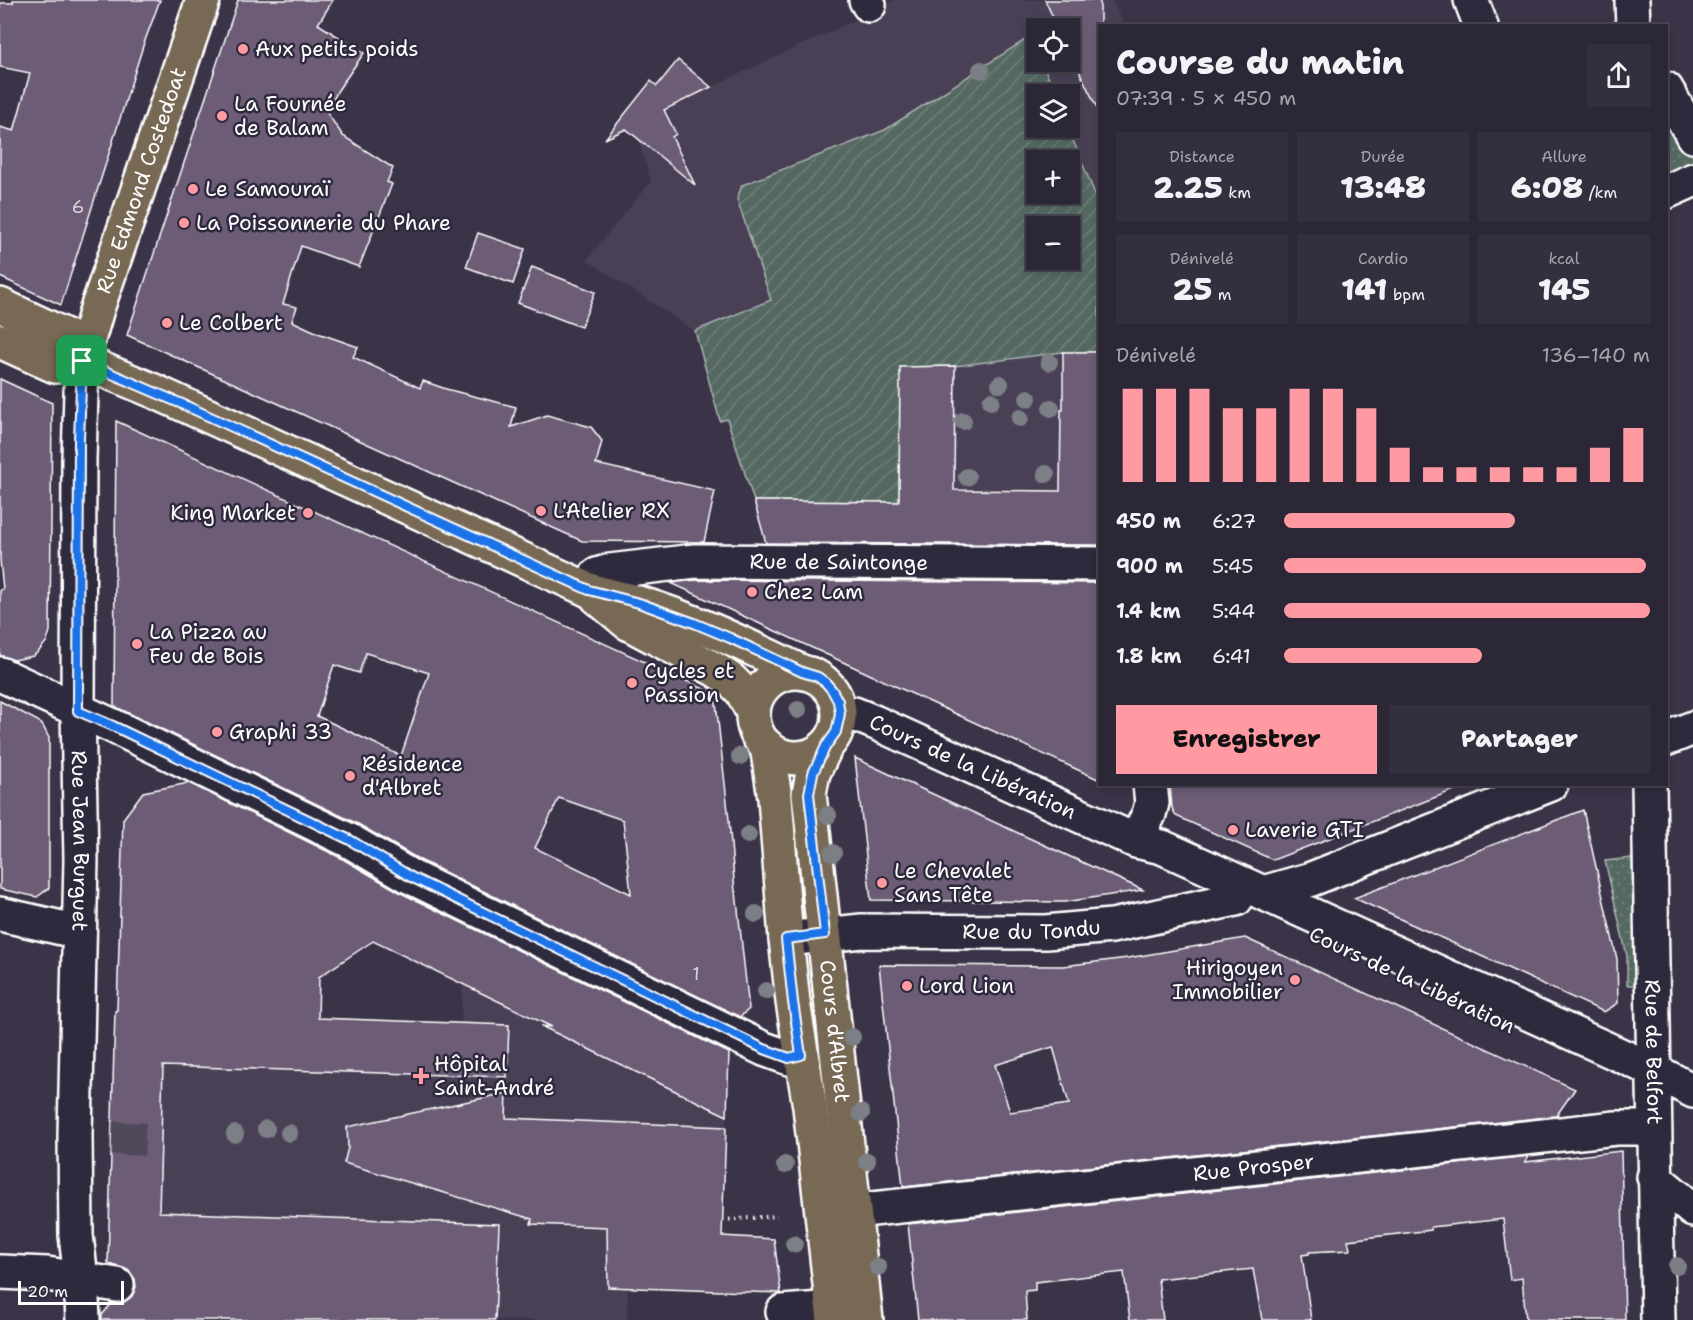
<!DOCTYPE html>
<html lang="fr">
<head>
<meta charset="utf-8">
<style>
	body { margin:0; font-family:"Shantell Sans",sans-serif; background:#342f3e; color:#f1f3f6; height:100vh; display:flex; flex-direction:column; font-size:22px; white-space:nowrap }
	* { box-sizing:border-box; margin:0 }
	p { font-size:20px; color:#a6a5ad }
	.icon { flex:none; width:33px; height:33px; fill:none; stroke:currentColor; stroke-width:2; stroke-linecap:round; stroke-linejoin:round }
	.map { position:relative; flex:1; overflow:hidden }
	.sheet { position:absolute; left:1098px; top:24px; width:570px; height:762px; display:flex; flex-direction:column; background:#2c2736; border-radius:0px; box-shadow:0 3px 9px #0003,0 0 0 2px #484451 }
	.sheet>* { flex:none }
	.buttons { position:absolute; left:1026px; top:18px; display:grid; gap:12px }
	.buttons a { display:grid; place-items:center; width:54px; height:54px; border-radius:0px; background:#2c2736; box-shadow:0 3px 9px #0003,0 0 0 2px #484451; font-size:30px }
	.scale { position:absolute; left:18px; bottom:15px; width:106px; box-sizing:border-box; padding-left:6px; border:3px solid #fff; border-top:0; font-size:16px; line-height:21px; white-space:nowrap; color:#fff; -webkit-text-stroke:4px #2f2a3d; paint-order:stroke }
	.pin { position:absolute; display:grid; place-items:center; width:51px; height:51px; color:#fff; margin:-26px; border-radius:12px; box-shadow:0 3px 9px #0006 }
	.round { display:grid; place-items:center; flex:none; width:63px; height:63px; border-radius:0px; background:#342f3e }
	.overview { display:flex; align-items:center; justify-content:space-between; height:102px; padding:0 18px }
	h1 { font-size:33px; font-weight:800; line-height:45px }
	.figures { display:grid; grid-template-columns:repeat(3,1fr); gap:9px; height:102px; padding:6px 18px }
	.figures div { display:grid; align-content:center; border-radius:0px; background:#342f3e; text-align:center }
	.figures b { font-size:30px; font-weight:800 }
	.figures small { font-size:16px; font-weight:400 }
	.figures p { font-size:16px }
	.chart { height:168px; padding:12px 18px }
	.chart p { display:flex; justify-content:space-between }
	.chart svg { width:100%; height:108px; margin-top:6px; stroke:#ff9aa2; stroke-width:6 }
	.button { display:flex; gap:12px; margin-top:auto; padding:12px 18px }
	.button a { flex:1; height:69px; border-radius:0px; background:#ff9aa2; color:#111; font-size:24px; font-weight:800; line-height:69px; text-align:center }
	.button a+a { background:#342f3e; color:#f1f3f6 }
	ul { padding:0 18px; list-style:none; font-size:20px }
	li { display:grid; grid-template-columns:96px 72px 1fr; align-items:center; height:45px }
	li i { height:15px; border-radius:8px; background:#ff9aa2 }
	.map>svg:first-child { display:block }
	.built { fill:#4a4056; fill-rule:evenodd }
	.grass { fill:url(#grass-dots); stroke:#aab4b0; stroke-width:1.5 }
	.garden { fill:url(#garden-furrows); stroke:#aab4b0; stroke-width:1.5; fill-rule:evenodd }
	.building { fill:#6c5b76; stroke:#fff; stroke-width:1.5; fill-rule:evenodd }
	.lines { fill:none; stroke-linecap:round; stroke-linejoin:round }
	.minor-tunnel { stroke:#4f485a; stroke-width:33; stroke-dasharray:33 16; stroke-linecap:butt }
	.minor-casing { stroke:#fff; stroke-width:38 }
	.major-casing { stroke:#fff; stroke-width:38 }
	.path { stroke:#fff; stroke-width:4; stroke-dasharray:1.5 4.5; stroke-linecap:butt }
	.minor { stroke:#2f2a3d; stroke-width:33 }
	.major { stroke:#786954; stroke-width:33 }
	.tree { fill:#7c7f86 }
	.route-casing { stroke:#fff; stroke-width:12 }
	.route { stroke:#1a73e8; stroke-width:8 }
	.poi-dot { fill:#ff9aa2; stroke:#2f2a3d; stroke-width:2 }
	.labels { text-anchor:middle; stroke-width:5; stroke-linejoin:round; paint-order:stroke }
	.number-label { font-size:18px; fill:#dad6dd }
	.poi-label { font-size:21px; fill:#fff; stroke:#2f2a3d; text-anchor:start }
	.street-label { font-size:21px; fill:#fff; stroke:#2f2a3d }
</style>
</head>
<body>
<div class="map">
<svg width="1693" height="1320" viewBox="0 0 1693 1320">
	<defs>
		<pattern id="grass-dots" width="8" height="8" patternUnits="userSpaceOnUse" patternTransform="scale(1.5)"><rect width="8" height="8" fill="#556962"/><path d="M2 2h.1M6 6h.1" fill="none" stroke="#6e807a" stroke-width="1.8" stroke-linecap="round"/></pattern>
		<pattern id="garden-furrows" width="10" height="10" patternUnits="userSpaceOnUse" patternTransform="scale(1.5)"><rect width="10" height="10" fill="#556962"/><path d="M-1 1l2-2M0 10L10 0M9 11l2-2" fill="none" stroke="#6e807a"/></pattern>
	</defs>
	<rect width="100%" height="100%" fill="#3b3448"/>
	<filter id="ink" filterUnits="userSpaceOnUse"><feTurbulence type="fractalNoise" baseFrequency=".0167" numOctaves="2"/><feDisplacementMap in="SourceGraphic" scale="12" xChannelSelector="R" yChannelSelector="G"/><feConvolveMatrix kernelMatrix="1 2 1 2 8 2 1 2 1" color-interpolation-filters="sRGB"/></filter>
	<g filter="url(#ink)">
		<g class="built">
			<path d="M893,0H1112L1124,25L1100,26L1099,547L766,543L754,501L727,419L720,421L695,331L587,260L651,181L634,126L711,87L866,15ZM1036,28H1070V62H1036ZM1036,94H1070V128H1036ZM1036,160H1070V194H1036ZM1036,226H1070V260H1036Z"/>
			<path d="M175,786L729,1053L722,1236L774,1239L781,1293L628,1287L627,1320H110V1305L117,1297L118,1305L335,1314L120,1266L118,1274L108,1263L115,1011L122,1009L253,1016L461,1023L463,984L367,937L360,950L333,968L320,967L319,978L164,987L117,986L123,819Z"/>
		</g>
		<g class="grass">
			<path d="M1666,109L1693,156V169L1666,179Z"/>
			<path d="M1632,858L1636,955L1635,985H1627V956L1605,861Z"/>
		</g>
		<path class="garden" d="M1031,36L1036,48V62H1042L1055,94H1036V128H1068L1095,194L1099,192V352H1063L955,366L901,367L899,502L754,501L727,419L720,421L695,331L771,300L737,199L742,185L885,130ZM1036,160H1070V194H1036ZM1036,226H1070V260H1036Z"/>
		<g class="building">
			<path d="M13,0H160L143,46L61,305L0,277V127L14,131L30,73L0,67V3H13Z"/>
			<path d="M238,0H333L318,24L364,53L338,90L327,113L343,136L393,168L387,182L392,184L359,267L301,246L283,304L297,307L292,321L318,333L358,347L353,357L420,388L423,381L446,389L516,407L511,427L547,415L591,427L602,441L596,464L715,491L704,542L582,541L127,335Z"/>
			<path d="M1045,0H1100V114L1070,52V28H1058Z"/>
			<path d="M678,60L711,87L664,110L676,134L672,137L695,185L626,129L605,139L651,81L657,86Z"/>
			<path d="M478,233L525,249L513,284L466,267Z"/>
			<path d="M532,267L595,292L581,327L518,303Z"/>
			<path d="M1063,352H1100V545L766,543L754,501L899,502L900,367L955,366L954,490L1060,491L1061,410H1063Z"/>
			<path d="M0,379L52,403L50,631L47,641L39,651L33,656L14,660L0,656V590L3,589L0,560Z"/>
			<path d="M116,421L715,694L729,820L735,892H736L749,1009L740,1017L420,860L358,824L114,706ZM366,653L429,673L401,756L317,716L334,665L359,673ZM559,798L623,820L631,894L535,848Z"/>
			<path d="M696,580L1100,583V780L671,583Z"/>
			<path d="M0,701L38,721L43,726L49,738V888L37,897L0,889Z"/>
			<path d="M855,758L902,780L1143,890L1065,902L871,900Z"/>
			<path d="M189,783L341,858L403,894L729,1053L727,1116L541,1026L552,1027L373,941L319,977L318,1018L509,1025L507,1077L163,1066L159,1212L499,1224L495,1320H102V1315L112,1303L124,1302L132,1296L136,1287L135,1279L129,1271L108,1263L115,1011L117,1010L123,819L143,792Z"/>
			<path d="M1170,784H1462V787L1273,860L1176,816L1172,808Z"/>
			<path d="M1583,810L1617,959L1618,1003L1604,1012L1354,898Z"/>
			<path d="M1245,938L1575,1089L1556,1116L903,1187L879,965L1063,966L1128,958ZM1053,1047L1069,1104L1010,1112L995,1065Z"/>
			<path d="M507,1093L506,1118L726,1127L722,1236L774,1239L781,1293L608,1287L607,1227L531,1224L532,1219L344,1163L348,1148L347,1127Z"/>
			<path d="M1621,1151L1625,1320H1526L1522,1278L1510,1280L1503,1219L1431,1227V1230L1348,1240L1350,1250L1309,1252V1254L1302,1255L1311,1320H1262L1253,1269L1158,1279L1163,1320H1130L1124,1272L1035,1282V1290L1025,1291L1027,1320H918L908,1224L1529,1156L1525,1162Z"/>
		</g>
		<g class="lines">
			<path class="minor-tunnel" d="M112,1138L161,1140"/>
			<g class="minor-casing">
				<g id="minor">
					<path d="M866,0L869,5"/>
					<path d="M1471,0L1481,26"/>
					<path d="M1632,0L1633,26"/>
					<path d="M1666,89L1693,136"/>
					<path d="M1666,192L1693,180"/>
					<path id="s1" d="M82,361L79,459L78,711L81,859L75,1136L76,1235L81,1279L83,1320"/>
					<path id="s2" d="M589,590L597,575L610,571L695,561L1100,564"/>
					<path d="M0,674L113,726L350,841L411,877L764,1049L789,1058L802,1055"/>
					<path id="s3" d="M840,714H854L874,722L1136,841L1162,847L1653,1070L1693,1091"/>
					<path d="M1666,739L1693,728"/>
					<path id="s4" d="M1649,784L1658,1320"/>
					<path d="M1136,841L1149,814L1152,803L1150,784"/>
					<path d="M1263,893L1309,880L1551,784"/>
					<path d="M0,914L79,932"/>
					<path id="s5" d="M786,939L862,931L1046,932L1112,926L1236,899"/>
					<path d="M1654,1177L1693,1210"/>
					<path id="s6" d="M854,1211L1616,1128H1654"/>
					<path d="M0,1272L47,1274L117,1285"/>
					<path d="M783,1312L833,1308"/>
				</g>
			</g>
			<g class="major-casing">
				<g id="major">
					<path d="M0,305L66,336L82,361"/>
					<path d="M0,341L55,366L82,361L154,391L589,590C605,595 622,598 638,603C695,620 749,647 802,672"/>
					<path id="s7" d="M82,361L97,309L203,0"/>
					<path d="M597,597L628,623L716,670L731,680L742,691L753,712"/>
					<circle cx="796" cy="715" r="43"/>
					<path d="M767,746L775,798L786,939L793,1002L810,1107L834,1320"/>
					<path id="s8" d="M826,746L813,773L809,794L866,1320"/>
				</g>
			</g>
			<path class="path" d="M723,1220L777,1216"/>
			<use href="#minor" class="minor"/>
			<use href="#major" class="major"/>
		</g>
		<g class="tree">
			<circle cx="981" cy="70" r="9"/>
			<circle cx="1049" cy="362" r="9"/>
			<circle cx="1000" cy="384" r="9"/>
			<circle cx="1028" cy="398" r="9"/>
			<circle cx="991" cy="401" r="9"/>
			<circle cx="1051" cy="408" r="9"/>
			<circle cx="1020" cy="418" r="9"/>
			<circle cx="963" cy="421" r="9"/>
			<circle cx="1046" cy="474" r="9"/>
			<circle cx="967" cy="477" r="9"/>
			<circle cx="798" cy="710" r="9"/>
			<circle cx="740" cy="756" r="9"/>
			<circle cx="828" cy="815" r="9"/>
			<circle cx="748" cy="835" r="9"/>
			<circle cx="833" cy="853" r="9"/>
			<circle cx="756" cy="914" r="9"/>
			<circle cx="766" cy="991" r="9"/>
			<circle cx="852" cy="1037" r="9"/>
			<circle cx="861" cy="1113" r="9"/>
			<circle cx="266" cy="1129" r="9"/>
			<circle cx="289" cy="1133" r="9"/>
			<circle cx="235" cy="1134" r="9"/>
			<circle cx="867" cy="1161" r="9"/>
			<circle cx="785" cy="1165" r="9"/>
			<circle cx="794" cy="1244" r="9"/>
			<circle cx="1677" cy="1266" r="9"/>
			<circle cx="878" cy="1267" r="9"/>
		</g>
	</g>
	<g class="lines" filter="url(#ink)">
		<g class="route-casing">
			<path id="route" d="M82,361L182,404L589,590L639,603L694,623L730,638L802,672L818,677L826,683L832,690L838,701L840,714L836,732L826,746L813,773L809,794L825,934L786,939L793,1002L801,1055L789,1058L764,1049L411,877L350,840L113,726L78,711L79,440Z"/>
		</g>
		<use href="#route" class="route"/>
	</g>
	<g class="poi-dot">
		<circle cx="243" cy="49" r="6"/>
		<circle cx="222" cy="116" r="6"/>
		<circle cx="193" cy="189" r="6"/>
		<circle cx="184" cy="223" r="6"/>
		<circle cx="167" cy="323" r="6"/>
		<circle cx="541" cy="511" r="6"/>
		<circle cx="308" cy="513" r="6"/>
		<circle cx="752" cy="592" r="6"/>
		<circle cx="137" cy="644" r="6"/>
		<circle cx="632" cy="683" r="6"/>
		<circle cx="217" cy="732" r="6"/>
		<circle cx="350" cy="776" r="6"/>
		<circle cx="1233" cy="830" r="6"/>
		<circle cx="882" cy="883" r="6"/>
		<circle cx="1295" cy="980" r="6"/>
		<circle cx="907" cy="986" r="6"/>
		<path d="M418 1067h6v6h6v6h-6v6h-6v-6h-6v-6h6z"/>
	</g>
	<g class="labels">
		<g class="number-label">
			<text x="78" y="213">6</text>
			<text x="696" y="980">1</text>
		</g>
		<g class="poi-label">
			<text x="255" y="56">Aux petits poids</text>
			<text x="234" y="111">La Fournée<tspan x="234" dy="24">de Balam</tspan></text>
			<text x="205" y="196">Le Samouraï</text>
			<text x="196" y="230">La Poissonnerie du Phare</text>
			<text x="179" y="330">Le Colbert</text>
			<text x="553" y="518">L'Atelier RX</text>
			<text x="296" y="520" text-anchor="end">King Market</text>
			<text x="764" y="599">Chez Lam</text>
			<text x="149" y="639">La Pizza au<tspan x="149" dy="24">Feu de Bois</tspan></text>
			<text x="644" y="678">Cycles et<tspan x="644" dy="24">Passion</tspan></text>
			<text x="229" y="739">Graphi 33</text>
			<text x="362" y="771">Résidence<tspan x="362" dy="24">d'Albret</tspan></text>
			<text x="1245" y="837">Laverie GTI</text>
			<text x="894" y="878">Le Chevalet<tspan x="894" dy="24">Sans Tête</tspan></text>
			<text x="1283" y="975" text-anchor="end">Hirigoyen<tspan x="1283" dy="24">Immobilier</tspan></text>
			<text x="919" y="993">Lord Lion</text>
			<text x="434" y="1071">Hôpital<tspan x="434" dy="24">Saint-André</tspan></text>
		</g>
		<g class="street-label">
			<text dy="7" stroke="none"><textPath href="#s7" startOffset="190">Rue Edmond Costedoat</textPath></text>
			<text dy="7" stroke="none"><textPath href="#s2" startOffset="260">Rue de Saintonge</textPath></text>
			<text dy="7" stroke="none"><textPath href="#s3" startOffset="144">Cours de la Libération</textPath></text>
			<text dy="7" stroke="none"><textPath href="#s1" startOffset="480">Rue Jean Burguet</textPath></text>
			<text dy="7" stroke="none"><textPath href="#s5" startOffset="246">Rue du Tondu</textPath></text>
			<text transform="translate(1412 980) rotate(25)" y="7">Cours de la Libération</text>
			<text dy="7" stroke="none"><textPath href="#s8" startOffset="290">Cours d'Albret</textPath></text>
			<text dy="7" stroke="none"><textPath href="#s4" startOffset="268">Rue de Belfort</textPath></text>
			<text dy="7" stroke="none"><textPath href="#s6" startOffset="402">Rue Prosper</textPath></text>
		</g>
	</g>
</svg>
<div class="buttons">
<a><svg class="icon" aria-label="locate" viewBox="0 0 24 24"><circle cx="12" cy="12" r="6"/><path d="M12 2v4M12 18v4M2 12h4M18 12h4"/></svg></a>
<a><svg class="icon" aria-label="layers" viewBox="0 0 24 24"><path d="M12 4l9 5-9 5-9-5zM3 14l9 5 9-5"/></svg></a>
<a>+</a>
<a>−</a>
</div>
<div class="scale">20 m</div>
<div class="pin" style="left:82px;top:361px;background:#1e9e55"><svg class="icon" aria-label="arrive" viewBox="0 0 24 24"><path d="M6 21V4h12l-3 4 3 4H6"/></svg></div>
<section class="sheet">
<div class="overview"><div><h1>Course du matin</h1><p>07:39 · 5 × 450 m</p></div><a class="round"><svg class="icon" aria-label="share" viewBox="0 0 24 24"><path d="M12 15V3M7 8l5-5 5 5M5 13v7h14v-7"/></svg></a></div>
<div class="figures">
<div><p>Distance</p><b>2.25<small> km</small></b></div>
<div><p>Durée</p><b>13:48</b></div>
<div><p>Allure</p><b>6:08<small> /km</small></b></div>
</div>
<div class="figures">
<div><p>Dénivelé</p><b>25<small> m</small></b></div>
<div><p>Cardio</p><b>141<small> bpm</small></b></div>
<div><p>kcal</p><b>145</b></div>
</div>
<div class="chart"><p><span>Dénivelé</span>136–140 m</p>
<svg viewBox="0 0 160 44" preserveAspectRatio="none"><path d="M5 44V6M15 44V6M25 44V6M35 44V14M45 44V14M55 44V6M65 44V6M75 44V14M85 44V30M95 44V38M105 44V38M115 44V38M125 44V38M135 44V38M145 44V30M155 44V22"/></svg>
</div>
<ul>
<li><b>450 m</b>6:27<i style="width:63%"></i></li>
<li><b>900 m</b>5:45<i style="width:99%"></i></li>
<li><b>1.4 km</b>5:44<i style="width:100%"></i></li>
<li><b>1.8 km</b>6:41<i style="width:54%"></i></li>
</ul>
<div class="button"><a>Enregistrer</a><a>Partager</a></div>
</section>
</div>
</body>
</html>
